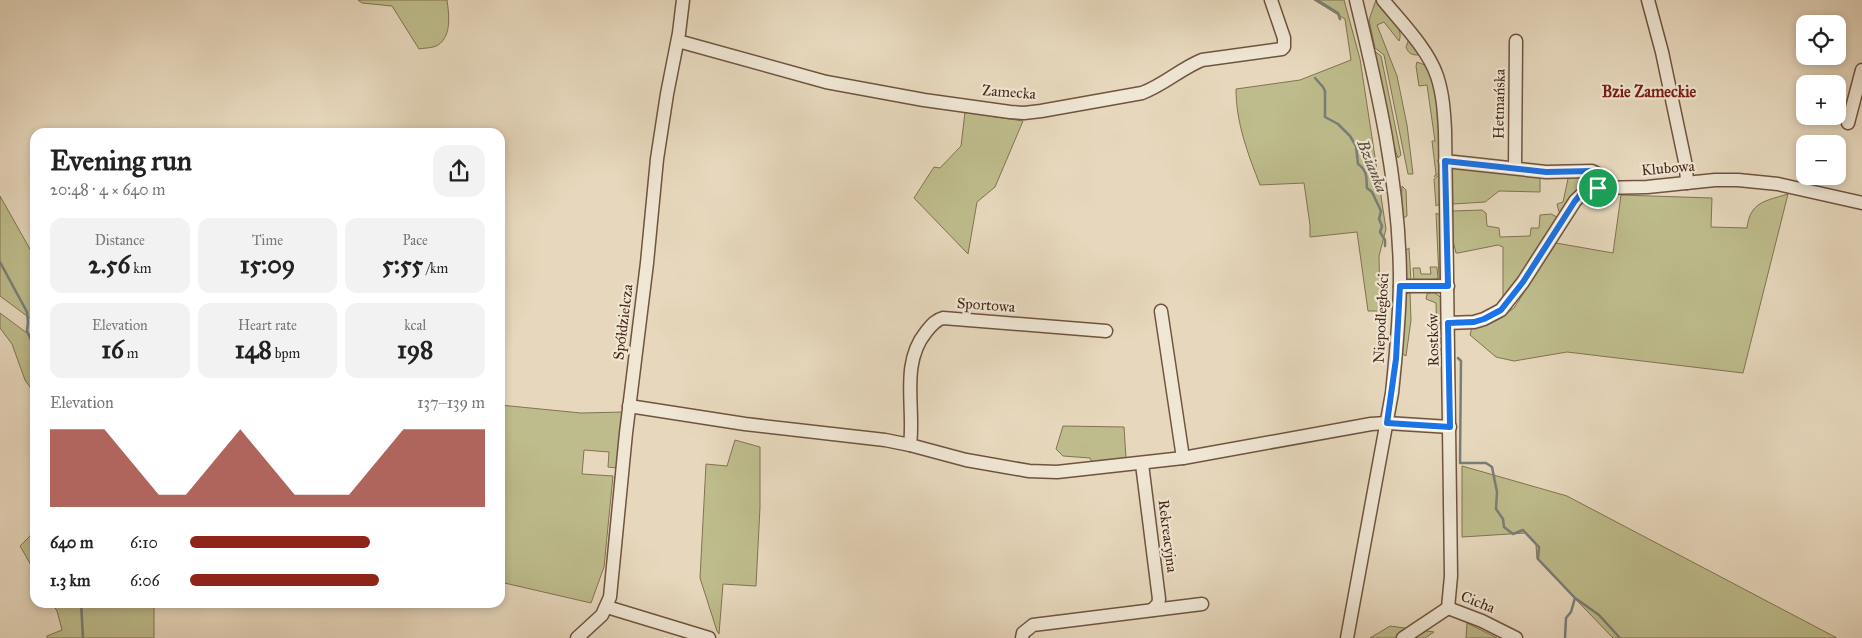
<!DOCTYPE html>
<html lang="en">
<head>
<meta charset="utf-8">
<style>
	body { margin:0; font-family:"IM FELL Great Primer",serif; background:#f2f2f2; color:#222; height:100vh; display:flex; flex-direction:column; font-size:19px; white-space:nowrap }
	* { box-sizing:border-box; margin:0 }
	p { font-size:16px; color:#767676 }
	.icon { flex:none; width:28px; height:28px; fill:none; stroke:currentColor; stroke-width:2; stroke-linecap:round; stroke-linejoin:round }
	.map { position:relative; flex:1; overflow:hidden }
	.sheet { position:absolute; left:30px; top:128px; width:475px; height:480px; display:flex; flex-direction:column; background:#fff; border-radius:15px; box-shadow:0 2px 8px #0003 }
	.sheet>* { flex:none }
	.controls { position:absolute; left:1796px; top:15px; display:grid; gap:10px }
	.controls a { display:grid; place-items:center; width:50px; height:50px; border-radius:10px; background:#fff; box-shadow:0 2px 8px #0003; font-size:25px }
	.pin { position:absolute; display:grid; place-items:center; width:42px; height:42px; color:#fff; margin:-21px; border:2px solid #fff; border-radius:50%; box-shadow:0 1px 5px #0007 }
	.round { display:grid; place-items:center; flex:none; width:52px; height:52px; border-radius:15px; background:#f2f2f2 }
	.headline { display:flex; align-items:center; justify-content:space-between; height:85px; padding:0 20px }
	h1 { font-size:28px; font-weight:700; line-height:38px }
	.stats { display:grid; grid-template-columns:repeat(3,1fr); gap:8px; height:85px; padding:5px 20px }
	.stats div { display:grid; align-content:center; border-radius:12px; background:#f2f2f2; text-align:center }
	.stats b { font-size:25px; font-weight:700 }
	.stats small { font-size:14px; font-weight:400 }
	.stats p { font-size:14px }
	.chart { height:140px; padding:10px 20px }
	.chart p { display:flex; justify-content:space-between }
	.chart svg { width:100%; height:90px; margin-top:5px; fill:#8f2418; opacity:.7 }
	ul { padding:0 20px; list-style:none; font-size:16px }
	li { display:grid; grid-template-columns:80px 60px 1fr; align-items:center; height:38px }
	li i { height:12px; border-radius:6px; background:#8f2418 }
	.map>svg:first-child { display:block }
	.green { fill:#bebc8c; stroke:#837251 }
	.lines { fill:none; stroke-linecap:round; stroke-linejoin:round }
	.stream { stroke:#797e78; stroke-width:2.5 }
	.minor-casing { stroke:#705340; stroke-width:15 }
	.minor { stroke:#efe6d4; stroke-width:12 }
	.route-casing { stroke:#fff; stroke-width:10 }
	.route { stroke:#1a73e8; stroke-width:6 }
	.labels { text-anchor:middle; stroke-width:4.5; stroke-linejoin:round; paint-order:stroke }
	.street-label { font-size:15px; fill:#482716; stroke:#efe6d4 }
	.neighbourhood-label { font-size:16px; font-weight:bold; fill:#7a1f14; stroke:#efe6d4 }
	.water-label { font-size:16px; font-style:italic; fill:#5c4b3f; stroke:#efe6d4 }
</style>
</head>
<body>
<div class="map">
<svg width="1862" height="638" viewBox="0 0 1862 638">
	<rect width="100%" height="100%" fill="#e7d8bd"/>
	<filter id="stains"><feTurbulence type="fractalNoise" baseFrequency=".004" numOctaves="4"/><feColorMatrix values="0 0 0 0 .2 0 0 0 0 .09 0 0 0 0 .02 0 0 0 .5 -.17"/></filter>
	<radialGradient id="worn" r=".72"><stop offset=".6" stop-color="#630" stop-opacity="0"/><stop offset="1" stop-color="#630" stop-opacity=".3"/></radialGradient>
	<g class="green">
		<path d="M358,0H447C449,14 452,36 438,45C434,48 424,48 419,49L392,6L362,3Z"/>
		<path d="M1314,0H1344L1360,59L1386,229L1379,256L1380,311H1368L1357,232L1310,237V225L1304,183L1260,185C1248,154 1236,123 1236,89L1300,80L1351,60L1345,19Z"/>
		<path d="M1376,0C1386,6 1405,29 1399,41L1384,22L1377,25L1397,76L1407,125L1413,174H1408L1384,55L1375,48L1369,20Z"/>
		<path d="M1409,39L1420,55C1413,55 1409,55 1406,47Z"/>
		<path d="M1373,50L1381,56L1401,155L1398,158L1392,141Z"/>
		<path d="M1417,62L1425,65L1430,71L1436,88L1441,149L1439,173L1434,177L1436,174L1432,141H1435L1427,85L1419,86L1416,66Z"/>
		<path d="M965,112L1023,121L995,187L977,202L968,254L914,198L934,167L940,168L961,146Z"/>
		<path d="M1453,165L1540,173V192L1499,191L1485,202L1453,204L1451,202V168Z"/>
		<path d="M1593,173V184L1561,213L1559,212L1557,204L1563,202L1569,174Z"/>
		<path d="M1439,175L1441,203L1436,206L1434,179Z"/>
		<path d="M1402,186L1406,190L1407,216L1401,219Z"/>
		<path d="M1788,194L1743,373L1567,352L1514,361L1496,357L1470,335L1472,327L1497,320L1514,308L1556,243L1613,253L1621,195L1712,198L1711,227L1747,228C1750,202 1765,201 1788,194Z"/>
		<path d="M0,196L35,258V322L0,296Z"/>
		<path d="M1482,210L1486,213L1487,226L1499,228L1500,237L1530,236L1531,228H1539L1540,215L1551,214L1557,217V221L1503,301V247L1498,245L1458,253H1456L1451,233V213L1453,211Z"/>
		<path d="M1436,213L1440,215L1442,275L1439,278Z"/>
		<path d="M1409,248L1411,281L1406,278L1404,251Z"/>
		<path d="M1430,267H1437L1438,279L1414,281L1413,268H1420L1421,274H1431Z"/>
		<path d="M1410,292L1411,320L1406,356L1401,353L1405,295Z"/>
		<path d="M1432,292C1451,298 1445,323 1445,339H1437L1436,303L1426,299L1427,294Z"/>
		<path d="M0,313L35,339V394L25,380L12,344L0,328Z"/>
		<path d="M500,405L581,413L624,412L617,468L608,467L609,452L584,450L582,474L613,476L604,567L591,603L500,582Z"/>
		<path d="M1063,426L1124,427L1126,458L1092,462L1090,458L1063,456L1056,449Z"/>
		<path d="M735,440L760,447V507L756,586L723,584L719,634L717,631L700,578L706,464L727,466Z"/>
		<path d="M1462,466L1567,496L1837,638H1613L1537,559L1536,545L1525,533L1462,537Z"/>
		<path d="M35,521V572L20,546L30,536Z"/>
		<path d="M52,603H154V638H47V636L62,630L57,611Z"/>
		<path d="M1467,623L1497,638H1466Z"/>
		<path d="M1390,626L1434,632L1425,638H1370Z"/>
	</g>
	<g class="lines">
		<g class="stream">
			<path d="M1317,0L1338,13L1340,19"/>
			<path d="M1315,78L1323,87L1325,91V117L1338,124L1350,136L1356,146L1358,164C1368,171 1366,178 1367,188L1372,192L1381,211L1379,219L1382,226L1380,232L1385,240V246"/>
			<path d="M0,262L27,312L28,322L27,331L35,349"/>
			<path d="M1458,358L1461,361L1460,463H1486L1492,467L1497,492L1496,509L1503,519L1504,527L1513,534L1523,530L1539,547L1538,559L1575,598L1571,612L1566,618L1565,638"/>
			<path d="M1575,598L1599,615L1620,638"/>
			<path d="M81,602L83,638"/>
		</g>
		<g class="minor-casing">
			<g id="minor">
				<path d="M1383,0C1401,22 1428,49 1437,76C1443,94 1444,112 1445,130L1451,576L1448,608"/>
				<path d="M1648,0L1662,52L1686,166L1687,183"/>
				<path d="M678,41L826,82L924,100L1010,112L1024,113L1041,111L1142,93C1164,85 1180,69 1202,60L1282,49L1284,47V38L1271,0"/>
				<path d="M1848,123L1862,70"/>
				<path d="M1445,161L1546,172L1592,171L1598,174V188"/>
				<path d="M1515,168L1516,41"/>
				<path d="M1400,286H1448"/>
				<path d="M1161,311L1183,458"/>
				<path d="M1448,323L1474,322L1484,319L1501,310L1523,282L1575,201C1582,193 1588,190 1598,188L1647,187L1715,180H1738L1778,184L1862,203"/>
				<path d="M629,406L745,424L885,440L910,445L966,460L1029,471L1057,472L1183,458L1371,424L1387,423L1450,427"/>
				<path d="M910,445C915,407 900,364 926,332C931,326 935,320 943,318L1106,331"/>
				<path d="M1142,464L1159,599L1158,604L1152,610"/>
				<path d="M607,607L709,638"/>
				<path d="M1448,608L1482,621L1516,638"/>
				<path d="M577,638L602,615L610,597L626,433L647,263L657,159L667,94L679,33L683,0"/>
				<path d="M1022,638L1023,633L1033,625L1202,604"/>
				<path d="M1347,638L1392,393C1396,355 1400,315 1400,276C1399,182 1378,91 1356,0"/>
				<path d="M1403,638L1448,608"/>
			</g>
		</g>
		<use href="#minor" class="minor"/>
	</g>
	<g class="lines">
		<g class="route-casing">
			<path id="route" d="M1445,161L1546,172L1592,171L1598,174V188L1581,194L1575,201L1523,282L1501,310L1484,319L1474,322L1448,323L1450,427L1387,423L1396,359L1400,286H1448Z"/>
		</g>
		<use href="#route" class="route"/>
	</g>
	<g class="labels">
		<g class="street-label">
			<text transform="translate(1009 92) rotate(4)" y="5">Zamecka</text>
			<text transform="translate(1499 104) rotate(-89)" y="5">Hetmańska</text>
			<text transform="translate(1668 168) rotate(-5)" y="5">Klubowa</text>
			<text transform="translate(986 305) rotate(4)" y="5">Sportowa</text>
			<text transform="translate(1381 318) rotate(-87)" y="5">Niepodległości</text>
			<text transform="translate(623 322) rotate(-83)" y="5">Spółdzielcza</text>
			<text transform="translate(1433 340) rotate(-91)" y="5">Rostków</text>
			<text transform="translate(1168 536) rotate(83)" y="5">Rekreacyjna</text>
			<text transform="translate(1478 602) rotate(22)" y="5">Cicha</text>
		</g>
		<g class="neighbourhood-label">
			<text x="1649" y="97">Bzie Zameckie</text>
		</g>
		<g class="water-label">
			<text transform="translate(1373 166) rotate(68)" y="6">Bzianka</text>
		</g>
	</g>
	<rect width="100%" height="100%" filter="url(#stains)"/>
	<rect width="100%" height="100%" fill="url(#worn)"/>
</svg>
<div class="controls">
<a><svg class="icon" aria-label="locate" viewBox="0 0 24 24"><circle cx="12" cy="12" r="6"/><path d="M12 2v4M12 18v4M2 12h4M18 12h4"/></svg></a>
<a>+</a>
<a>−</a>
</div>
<div class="pin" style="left:1598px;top:188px;background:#1e9e55"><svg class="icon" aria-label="arrive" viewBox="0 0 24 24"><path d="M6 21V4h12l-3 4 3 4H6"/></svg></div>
<section class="sheet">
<div class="headline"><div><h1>Evening run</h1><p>20:48 · 4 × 640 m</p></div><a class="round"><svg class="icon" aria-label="share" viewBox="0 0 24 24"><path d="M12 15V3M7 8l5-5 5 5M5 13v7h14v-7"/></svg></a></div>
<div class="stats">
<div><p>Distance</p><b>2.56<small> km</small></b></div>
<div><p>Time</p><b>15:09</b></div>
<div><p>Pace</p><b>5:55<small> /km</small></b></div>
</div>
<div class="stats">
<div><p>Elevation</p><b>16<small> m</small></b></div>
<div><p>Heart rate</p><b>148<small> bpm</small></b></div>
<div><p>kcal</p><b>198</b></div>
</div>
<div class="chart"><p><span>Elevation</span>137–139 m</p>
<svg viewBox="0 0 160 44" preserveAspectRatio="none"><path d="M0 44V6L10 6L20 6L30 22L40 38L50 38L60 22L70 6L80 22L90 38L100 38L110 38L120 22L130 6L140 6L150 6L160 6V44z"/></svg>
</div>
<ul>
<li><b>640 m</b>6:10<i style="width:61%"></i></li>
<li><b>1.3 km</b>6:06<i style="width:64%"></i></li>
</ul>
</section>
</div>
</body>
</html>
